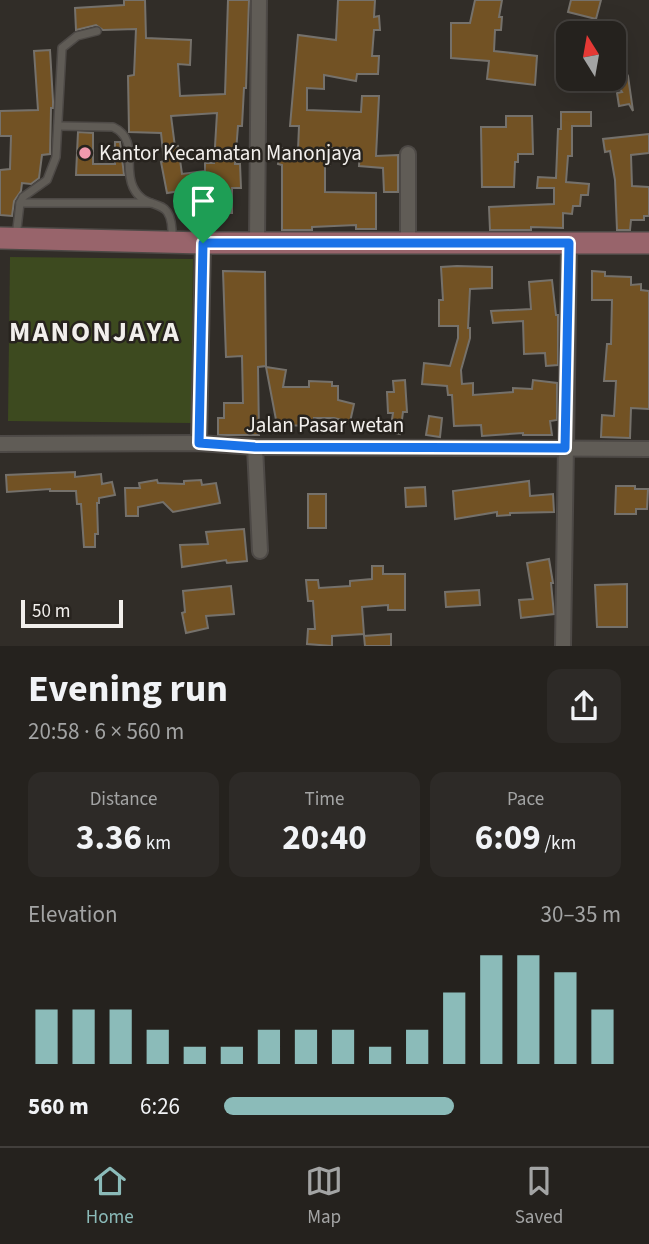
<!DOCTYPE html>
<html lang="en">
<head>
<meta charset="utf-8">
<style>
	body { margin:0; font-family:"Source Sans 3",sans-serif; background:#2d2a27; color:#f1f3f6; height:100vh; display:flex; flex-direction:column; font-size:26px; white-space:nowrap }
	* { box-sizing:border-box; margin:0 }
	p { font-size:23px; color:#a3a4a4 }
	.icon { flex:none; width:38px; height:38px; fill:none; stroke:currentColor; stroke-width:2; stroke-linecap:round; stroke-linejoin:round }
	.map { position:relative; height:646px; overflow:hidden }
	.panel { display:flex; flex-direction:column; background:#25221e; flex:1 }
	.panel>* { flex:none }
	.needle { width:46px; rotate:349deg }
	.buttons { position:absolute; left:556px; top:21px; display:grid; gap:14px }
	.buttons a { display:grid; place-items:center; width:70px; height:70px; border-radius:14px; background:#25221e; box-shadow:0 7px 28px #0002,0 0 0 2px #423f3c; font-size:35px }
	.scale { position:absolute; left:21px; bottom:18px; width:102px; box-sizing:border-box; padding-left:7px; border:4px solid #f2efec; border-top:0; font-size:19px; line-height:24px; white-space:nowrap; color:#f2efec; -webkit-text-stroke:5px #27231e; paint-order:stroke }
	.pin { position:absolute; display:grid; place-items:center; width:60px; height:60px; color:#fff; margin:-72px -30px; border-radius:50% 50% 50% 0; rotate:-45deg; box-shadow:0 0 7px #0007 }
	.pin .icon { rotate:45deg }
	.round { display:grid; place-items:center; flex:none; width:74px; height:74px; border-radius:14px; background:#2d2a27 }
	.headline { display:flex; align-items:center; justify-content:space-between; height:119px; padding:0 28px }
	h1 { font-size:38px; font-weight:700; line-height:52px }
	.figures { display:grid; grid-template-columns:repeat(3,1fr); gap:10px; height:119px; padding:7px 28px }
	.figures div { display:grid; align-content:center; border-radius:14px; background:#2d2a27; text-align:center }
	.figures b { font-size:35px; font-weight:700 }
	.figures small { font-size:19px; font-weight:400 }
	.figures p { font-size:19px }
	.chart { height:196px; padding:14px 28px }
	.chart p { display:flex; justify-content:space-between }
	.chart svg { width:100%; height:126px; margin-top:7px; stroke:#8bbbb9; stroke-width:6 }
	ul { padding:0 28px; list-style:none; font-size:23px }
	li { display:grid; grid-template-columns:112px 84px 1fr; align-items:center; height:52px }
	li i { height:18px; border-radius:9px; background:#8bbbb9 }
	.tab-bar { display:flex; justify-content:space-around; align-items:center; height:98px; border-top:2px solid #423f3c; background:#25221e; font-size:19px; color:#a3a4a4 }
	.tab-bar a { display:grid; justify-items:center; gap:4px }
	.tab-bar .current { color:#8bbbb9 }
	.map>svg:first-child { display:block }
	.green { fill:#3d4a1f }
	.building { fill:#725224; stroke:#75716b; stroke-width:2; fill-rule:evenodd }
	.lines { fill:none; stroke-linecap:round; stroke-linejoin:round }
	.service-casing { stroke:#4d4946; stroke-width:10 }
	.minor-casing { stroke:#4d4946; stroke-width:18 }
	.primary-casing { stroke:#4d4946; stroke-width:24 }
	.service { stroke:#605c56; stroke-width:7 }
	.minor { stroke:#605c56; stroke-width:14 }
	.primary { stroke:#98646b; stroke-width:21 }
	.route-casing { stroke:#fff; stroke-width:14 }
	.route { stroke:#1a73e8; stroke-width:9 }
	.poi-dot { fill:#f29aaf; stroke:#27231e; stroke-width:2.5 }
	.labels { text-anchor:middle; stroke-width:5; stroke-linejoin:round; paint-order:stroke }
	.poi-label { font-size:21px; fill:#f2efec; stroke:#27231e; text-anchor:start }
	.street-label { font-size:21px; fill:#f2efec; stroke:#27231e }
	.district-label { font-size:28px; font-weight:bold; letter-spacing:2px; fill:#f2efec; stroke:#27231e }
</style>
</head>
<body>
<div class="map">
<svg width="649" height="646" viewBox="0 0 649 646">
	<rect width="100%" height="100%" fill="#312d28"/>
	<path class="green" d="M10,257L193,259L191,423L8,421Z"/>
	<g class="building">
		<path d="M124,0H145L146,38L191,40L190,65L178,64L180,96L225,94L228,0H249L246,88H244L242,126H238L235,164H240L241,188H232V213H212V186L167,193L161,162L164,161L161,133L129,132L128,76L134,75L136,29L103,30L96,25L76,30L75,8L124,5ZM217,113L214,163H205V171L182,174L178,146L175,147L171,116Z"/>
		<path d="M338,0H375L374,17L379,16L380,30H374L372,56H379L378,74H357L356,81L324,75V89L307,88V110L361,112L362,96H379L376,156L398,155V192H384L383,168L359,166L360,149L331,148L330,165H325V192L376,193V229H356V225L312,227V230H282V165L278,164L280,148L298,150L299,126H290L298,35L336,40Z"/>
		<path d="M475,0H502L499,17H502L501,30H495L494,51L537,56L535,85L487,79L489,61L451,58V23H470Z"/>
		<path d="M571,0H601L596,19L568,12Z"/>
		<path d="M50,50L53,101V108H51L50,154L42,155L39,178L31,184L22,183L21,191L14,201L12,216L0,215V170L10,169L11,136H0V111L38,110L34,51Z"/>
		<path d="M622,64L628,76L633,111L629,104L619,106L617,93L622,92L614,79V68Z"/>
		<path d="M561,112H591V126H572V156H568L566,182L589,184L588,195H581L580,206H573L572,214L563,213V228L531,227V230H490L489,207L554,204V188H537L538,177L556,178L558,129H561Z"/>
		<path d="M506,116H532L533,154H518V162H515L514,187H482L481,127H506Z"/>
		<path d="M78,132L93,133V164H115V142H120L124,175H76Z"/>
		<path d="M649,134V153L631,155L632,186L649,187V216H644V220H631L630,230H617L615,180L610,151L605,152L603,139Z"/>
		<path d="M457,266L492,267V288L470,289L468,328H470V338L461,370L462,384L473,383V395L513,392V388L532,389L533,380L557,383V420L550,421L552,435H523V433L482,436L481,425L454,426L452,395H448L447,386L422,384L424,363L450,366L458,338V326H439V300H443L441,267Z"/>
		<path d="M223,271L265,272L266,366L258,367L259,435H218V418H224V403H243L242,356L226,357Z"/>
		<path d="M592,271L605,272V276L631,277V285L641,284V290L649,291V409L631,408L630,438L601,437L602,415L614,416L616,381H604L607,344H611L612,300H592Z"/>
		<path d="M552,280L556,315H558V365L546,366L545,353L524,354L523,321L493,323L491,311L531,309L529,282Z"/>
		<path d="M266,367L286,370L283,387H309V381L332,382V386H338V400L354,404L350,422L334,418H314V426L277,425Z"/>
		<path d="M405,380L407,412H403L400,434L390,432L393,413H388L387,392H394L393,381Z"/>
		<path d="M429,416L442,418L440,437L426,435Z"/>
		<path d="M75,472V477L101,474L102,484L112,482L115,495L99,498V503H97L98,534H95V547H84L81,504H77L76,491H50V489L7,492L6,475Z"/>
		<path d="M157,480L158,483L184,484V481L201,480L202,485L216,483L220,503L173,512L163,502L138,507V516H126L125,488H140L139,483Z"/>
		<path d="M529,481L530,496L553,494L554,512L510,513V515L497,516V512L455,519L453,491Z"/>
		<path d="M616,486H635V489H648L647,509H636V514H615Z"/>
		<path d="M425,487L426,506L406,507L405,488Z"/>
		<rect x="308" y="494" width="18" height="34"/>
		<path d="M244,529L247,561L227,563L226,560L182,567L180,545L208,544L206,532Z"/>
		<path d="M549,559L553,583H551L554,614L521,618L519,600L533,599L527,563Z"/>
		<path d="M372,566H383V574H405V610H388V605L362,607L364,634L332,636V646L307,644L308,629H315L313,601H308L306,580H318L319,588L350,586V581L372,579Z"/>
		<path d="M627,584V627H597L595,585Z"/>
		<path d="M231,586L234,614L206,616L208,628L186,633L182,613L185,612L183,591Z"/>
		<path d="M479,590L480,605L446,607L445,592Z"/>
		<path d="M391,634V646H365L364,636Z"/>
	</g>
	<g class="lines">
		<g class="service-casing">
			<g id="service">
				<path d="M58,126L113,127C139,139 123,166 133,187C147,216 174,190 172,239"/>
				<path d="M20,203H151"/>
				<path d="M16,237L20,203L23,197L47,180L56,157L62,48L77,36L97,31"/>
			</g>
		</g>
		<g class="minor-casing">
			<g id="minor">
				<path d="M257,243L259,0"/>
				<path d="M408,243V154"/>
				<path d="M199,443L203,243"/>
				<path d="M0,444L199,443L255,447L649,449"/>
				<path d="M255,447L260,551"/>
				<path d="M563,646L569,243"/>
			</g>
		</g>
		<g class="primary-casing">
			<path id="primary" d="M0,238L203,243H649"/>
		</g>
		<use href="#service" class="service"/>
		<use href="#minor" class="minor"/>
		<use href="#primary" class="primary"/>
	</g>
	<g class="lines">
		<g class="route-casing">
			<path id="route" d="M203,243H569L565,448L255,447L199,443Z"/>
		</g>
		<use href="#route" class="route"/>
	</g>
	<circle class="poi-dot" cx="85" cy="153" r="7"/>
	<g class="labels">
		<g class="poi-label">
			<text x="99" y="160">Kantor Kecamatan Manonjaya</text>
		</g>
		<g class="street-label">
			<text x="325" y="432">Jalan Pasar wetan</text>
		</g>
		<g class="district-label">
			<text x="95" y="341">MANONJAYA</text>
		</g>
	</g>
</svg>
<div class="buttons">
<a><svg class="needle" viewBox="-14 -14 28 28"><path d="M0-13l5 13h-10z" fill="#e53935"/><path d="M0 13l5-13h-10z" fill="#a3a4a4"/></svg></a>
</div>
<div class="scale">50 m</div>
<div class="pin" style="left:203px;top:243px;background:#1e9e55"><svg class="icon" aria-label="arrive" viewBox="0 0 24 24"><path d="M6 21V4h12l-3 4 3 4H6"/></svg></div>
</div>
<section class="panel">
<div class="headline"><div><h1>Evening run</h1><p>20:58 · 6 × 560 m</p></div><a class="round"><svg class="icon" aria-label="share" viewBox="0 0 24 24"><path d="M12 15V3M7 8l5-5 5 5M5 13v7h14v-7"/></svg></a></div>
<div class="figures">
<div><p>Distance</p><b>3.36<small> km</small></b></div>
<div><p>Time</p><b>20:40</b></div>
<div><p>Pace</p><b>6:09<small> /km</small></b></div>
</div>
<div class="chart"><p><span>Elevation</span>30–35 m</p>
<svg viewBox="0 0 160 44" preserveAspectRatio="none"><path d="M5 44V25M15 44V25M25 44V25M35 44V32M45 44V38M55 44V38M65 44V32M75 44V32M85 44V32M95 44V38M105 44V32M115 44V19M125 44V6M135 44V6M145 44V12M155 44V25"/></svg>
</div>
<ul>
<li><b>560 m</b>6:26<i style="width:58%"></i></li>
</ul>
</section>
<nav class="tab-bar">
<a class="current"><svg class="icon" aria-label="home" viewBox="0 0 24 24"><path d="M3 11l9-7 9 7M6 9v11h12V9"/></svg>Home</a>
<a><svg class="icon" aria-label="map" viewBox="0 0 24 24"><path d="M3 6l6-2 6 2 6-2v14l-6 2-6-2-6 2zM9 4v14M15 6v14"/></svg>Map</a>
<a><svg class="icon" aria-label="saved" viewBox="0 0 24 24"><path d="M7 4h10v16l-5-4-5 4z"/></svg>Saved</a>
</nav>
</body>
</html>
